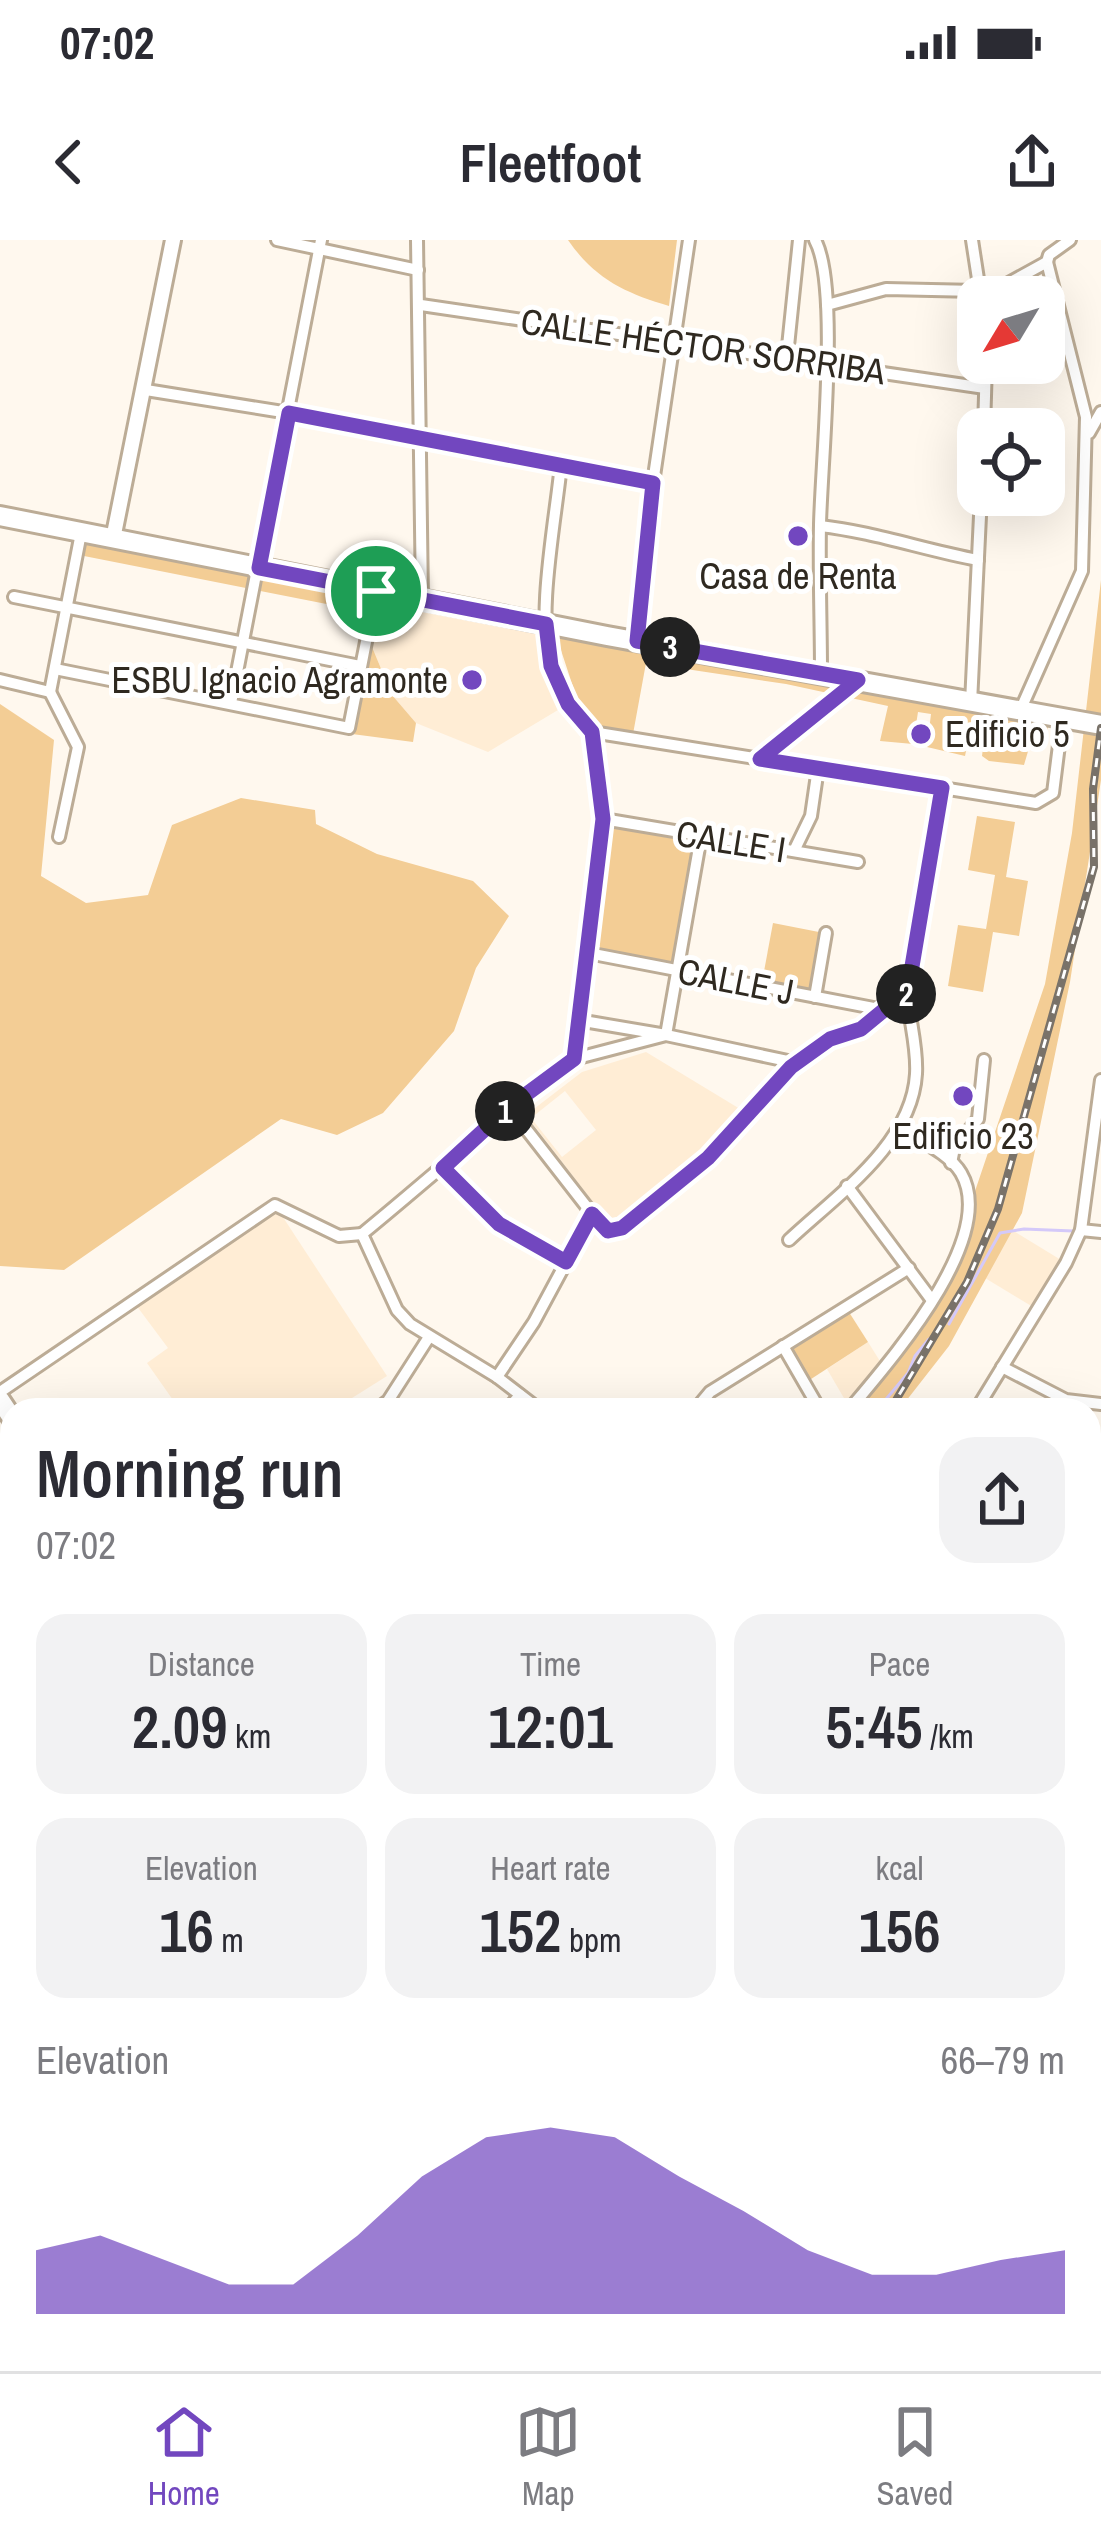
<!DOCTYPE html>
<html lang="en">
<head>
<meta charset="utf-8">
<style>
	body { margin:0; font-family:"Archivo Narrow",sans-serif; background:#f2f2f3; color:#2b2b33; height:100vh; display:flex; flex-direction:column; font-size:45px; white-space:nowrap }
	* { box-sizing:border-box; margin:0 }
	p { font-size:39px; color:#7c7c81 }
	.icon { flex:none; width:66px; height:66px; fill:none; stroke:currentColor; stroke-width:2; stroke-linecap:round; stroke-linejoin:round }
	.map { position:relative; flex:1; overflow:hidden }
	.details { position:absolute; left:0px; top:1158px; width:1101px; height:975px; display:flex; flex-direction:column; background:#fff; border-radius:36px 36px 0 0; box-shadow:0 12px 48px #0002 }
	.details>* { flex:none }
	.needle { width:78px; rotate:232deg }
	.buttons { position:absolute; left:957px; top:36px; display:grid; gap:24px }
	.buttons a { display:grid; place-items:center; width:108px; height:108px; border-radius:24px; background:#fff; box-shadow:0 12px 48px #0002; font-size:60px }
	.pin { position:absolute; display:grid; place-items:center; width:102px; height:102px; color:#fff; margin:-51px; border:6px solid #fff; border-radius:50%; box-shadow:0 3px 12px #0007 }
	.km { position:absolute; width:60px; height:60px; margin:-30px; border-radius:50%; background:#222; color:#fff; font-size:33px; line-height:60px; text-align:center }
	.round { display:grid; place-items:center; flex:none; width:126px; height:126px; border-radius:36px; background:#f2f2f3 }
	.summary { display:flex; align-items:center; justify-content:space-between; height:204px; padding:0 36px }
	h1 { font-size:66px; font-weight:600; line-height:90px }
	.metrics { display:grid; grid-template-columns:repeat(3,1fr); gap:18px; height:204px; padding:12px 36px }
	.metrics div { display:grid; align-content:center; border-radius:30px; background:#f2f2f3; text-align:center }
	.metrics b { font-size:60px; font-weight:600 }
	.metrics small { font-size:33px; font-weight:400 }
	.metrics p { font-size:33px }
	.chart { height:336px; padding:24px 36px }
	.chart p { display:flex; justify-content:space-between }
	.chart svg { width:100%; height:216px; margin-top:12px; fill:#7247bf; opacity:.7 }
	.status { display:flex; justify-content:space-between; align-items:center; height:84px; padding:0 60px; background:#fff; direction:ltr }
	.status svg { height:33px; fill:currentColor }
	header { display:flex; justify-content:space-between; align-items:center; height:156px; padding:0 36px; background:#fff; font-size:54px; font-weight:600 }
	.tabs { display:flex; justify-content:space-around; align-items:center; height:168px; border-top:3px solid #e1e1e2; background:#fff; font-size:33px; color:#7c7c81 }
	.tabs a { display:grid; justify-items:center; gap:6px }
	.tabs .current { color:#7247bf }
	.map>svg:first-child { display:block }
	.built { fill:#ffedd5; fill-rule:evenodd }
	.green { fill:#f3cd95 }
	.water { fill:#d4c9f9 }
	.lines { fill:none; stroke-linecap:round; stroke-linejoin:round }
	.stream { stroke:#d4c9f9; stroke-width:3 }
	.minor-casing { stroke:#bcac96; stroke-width:16 }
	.tertiary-casing { stroke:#bcac96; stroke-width:20 }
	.primary-casing { stroke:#bcac96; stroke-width:24 }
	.trunk-casing { stroke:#bcac96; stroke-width:24 }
	.minor { stroke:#fff; stroke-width:10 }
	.tertiary { stroke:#fff; stroke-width:14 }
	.primary { stroke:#fff; stroke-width:18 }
	.trunk { stroke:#fff; stroke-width:18 }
	.rail-casing { stroke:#797269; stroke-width:8 }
	.rail { stroke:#fff; stroke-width:3; stroke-dasharray:9; stroke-linecap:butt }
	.route-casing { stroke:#fff; stroke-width:24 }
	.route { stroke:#7247bf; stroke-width:15 }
	.poi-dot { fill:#7247bf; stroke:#fff; stroke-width:4.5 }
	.labels { text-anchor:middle; stroke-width:10; stroke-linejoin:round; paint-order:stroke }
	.street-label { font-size:36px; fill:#2f2920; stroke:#fff }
	.poi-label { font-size:36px; fill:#2f2920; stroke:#fff }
</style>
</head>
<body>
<div class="status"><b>07:02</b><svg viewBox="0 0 49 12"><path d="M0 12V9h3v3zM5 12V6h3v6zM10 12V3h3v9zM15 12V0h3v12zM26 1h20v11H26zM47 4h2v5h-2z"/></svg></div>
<header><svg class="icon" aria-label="back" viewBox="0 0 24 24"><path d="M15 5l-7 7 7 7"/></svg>Fleetfoot<svg class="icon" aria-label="share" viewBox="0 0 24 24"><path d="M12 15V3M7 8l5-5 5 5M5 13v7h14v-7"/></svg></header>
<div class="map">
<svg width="1101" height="2131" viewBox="0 0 1101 2131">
	<rect width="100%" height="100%" fill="#fff8ee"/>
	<g class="built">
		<path d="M379,350L546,384L551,426L568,464L488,512L416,483L392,455L372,407Z"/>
		<path d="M646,812L745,872L681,939L620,984L609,983L526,875L582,832ZM565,851L596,890L562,917L531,878Z"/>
		<path d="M275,965L387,1136L333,1170H180L147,1123L168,1108L133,1061Z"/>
		<path d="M1012,990L1066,1023L1038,1070L985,1038Z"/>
		<path d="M868,1102L883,1126L848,1165L827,1129Z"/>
		<path d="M1101,1963V2131H914L925,2121H1089V1974Z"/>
	</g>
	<g class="green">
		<path d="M568,0H677L669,66C625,53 595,39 568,0Z"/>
		<path d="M86,303L365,356L362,371L84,316Z"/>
		<path d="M1101,340V540L1070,742L1022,973L949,1106L899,1170H851L965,1005L972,960L1045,744L1072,593Z"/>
		<path d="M555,392L1048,486L1047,493L1034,491L1024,525L989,521L982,516L986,483L972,482L965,516L927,507L931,474L918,472L913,504L880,501L888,466L786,444L646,423L633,494L595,487L579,465Z"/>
		<path d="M372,407L392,455L416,483L413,502L352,494Z"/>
		<path d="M0,464L54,500L41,636L86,663L148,655L172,585L241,558L315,570L316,584L377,614L473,641L509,676L476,728L454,791L383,873L337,895L281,879L64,1030L0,1026Z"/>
		<path d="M977,576L1015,582L1006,637L1028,641L1019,696L993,692L983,752L948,746L958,685L986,689L995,635L968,630Z"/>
		<path d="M606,586L697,603L674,726L603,712L593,696L602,646Z"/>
		<path d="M773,683L824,693L813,751L762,742Z"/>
		<path d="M847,1069L868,1102L808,1141L787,1106Z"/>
	</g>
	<path class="water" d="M0,1867L12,1877V2121H117L116,2131H0Z"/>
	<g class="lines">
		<g class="stream">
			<path d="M949,1084L1000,993L1024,989L1073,991"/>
			<path d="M877,1170L908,1133L915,1116L929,1099"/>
			<path d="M263,2121L273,2131"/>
			<path d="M310,2131L333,2121"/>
		</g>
		<g class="minor-casing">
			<g id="minor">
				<path d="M277,0L418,30"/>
				<path d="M417,0L422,359"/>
				<path d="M815,0C840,46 821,225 820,285C819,335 821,384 821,433"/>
				<path d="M972,0L980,52"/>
				<path d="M1047,22L1049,15L1070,0"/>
				<path d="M987,55L1047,22L1086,177L1082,331L1020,471"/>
				<path d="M421,65L985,148"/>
				<path d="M827,65L886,49L977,51"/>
				<path d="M787,116L799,0"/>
				<path d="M146,150L289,173L653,243"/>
				<path d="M984,189L986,123"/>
				<path d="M1089,193L1101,172"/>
				<path d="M561,224C556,278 535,380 552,429C561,454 575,472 592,492L1036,563L1053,553L1062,481"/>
				<path d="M820,286C874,292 924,310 978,320"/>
				<path d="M14,357L360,426"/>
				<path d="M637,401L653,243L689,0"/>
				<path d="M55,429L349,488L376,351"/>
				<path d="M0,440L50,452L81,293"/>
				<path d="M50,452L78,507L59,597"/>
				<path d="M231,463L321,0"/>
				<path d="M971,463L981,255"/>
				<path d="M760,519L855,442"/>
				<path d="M603,579L858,622"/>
				<path d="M794,611L811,576L818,528"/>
				<path d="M588,713L884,770"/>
				<path d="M815,757L826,693"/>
				<path d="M578,780L666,795L701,596"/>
				<path d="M574,819L666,795L797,823"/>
				<path d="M509,867L604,989L622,988L708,918L791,827L830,799L861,789L884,770L906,762"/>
				<path d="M951,923L954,908L978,879L984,820"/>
				<path d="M443,928L499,984L566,1022"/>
				<path d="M847,946L931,1059"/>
				<path d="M1081,990L1101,992"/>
				<path d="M362,994C433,936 501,874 574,819L603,579L592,492"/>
				<path d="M362,994L397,1070L410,1084L497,1137L540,1170"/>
				<path d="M789,1000C837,955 912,904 916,834C918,802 906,772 907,741L942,548"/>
				<path d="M783,1106L820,1170"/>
				<path d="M1002,1127L1066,1160L1101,1164"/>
				<path d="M497,1137L534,1082L592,974"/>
				<path d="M0,1152L275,965L339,996L362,994"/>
				<path d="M376,1170L388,1161L429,1097"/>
				<path d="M507,1170L520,1155"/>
				<path d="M695,1170L710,1152L909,1028"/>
				<path d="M849,1170C889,1122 999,998 961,933C950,914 919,900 901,888"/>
				<path d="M976,1170L1066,1023L1081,990L1101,840"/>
				<path d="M1089,1502L1101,1503"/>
				<path d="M1089,1671L1101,1672"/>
				<path d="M0,1788L12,1795"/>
			</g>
		</g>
		<g class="tertiary-casing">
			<g id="tertiary">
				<path d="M113,299L173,0"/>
				<path d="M1089,1333L1101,1334"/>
			</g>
		</g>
		<g class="primary-casing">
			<g id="primary">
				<path d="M0,276L607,396L1101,485"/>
				<path d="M1089,1926L1101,1915"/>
				<path d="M874,2131L885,2121"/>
			</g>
		</g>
		<g class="trunk-casing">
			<g id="trunk">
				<path d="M0,1160L12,1178"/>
				<path d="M785,2121L794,2131"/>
			</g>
		</g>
		<use href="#minor" class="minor"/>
		<use href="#tertiary" class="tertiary"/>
		<use href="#primary" class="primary"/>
		<use href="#trunk" class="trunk"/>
		<g class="rail-casing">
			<g id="rail">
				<path d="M890,1170L967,1042L998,969L1094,627L1093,549L1101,488"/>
				<path d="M0,1536L12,1566"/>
				<path d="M0,1585L12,1604"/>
				<path d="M241,2121L244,2131"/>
				<path d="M462,2131L463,2121"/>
			</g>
		</g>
		<use href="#rail" class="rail"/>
	</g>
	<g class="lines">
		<g class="route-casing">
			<path id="route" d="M289,173L653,243L637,401L858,440L760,519L942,548L906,762L884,770L861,789L830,799L791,827L708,918L622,988L608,991L592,974L566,1022L499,984L443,928L509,867L574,819L603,579L592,492L568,464L551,426L546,384L259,328Z"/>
		</g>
		<use href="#route" class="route"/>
	</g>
	<g class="poi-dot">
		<circle cx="798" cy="296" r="12"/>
		<circle cx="472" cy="440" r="12"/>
		<circle cx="921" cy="494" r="12"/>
		<circle cx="963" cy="856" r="12"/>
	</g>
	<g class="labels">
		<g class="street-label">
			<text transform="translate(703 106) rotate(8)" y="13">CALLE HÉCTOR SORRIBA</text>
			<text transform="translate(731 601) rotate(9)" y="13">CALLE I</text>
			<text transform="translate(736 741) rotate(11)" y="13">CALLE J</text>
		</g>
		<g class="poi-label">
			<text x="798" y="349">Casa de Renta</text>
			<text x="448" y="453" text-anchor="end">ESBU Ignacio Agramonte</text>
			<text x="945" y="507" text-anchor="start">Edificio 5</text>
			<text x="963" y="909">Edificio 23</text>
		</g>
	</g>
</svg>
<div class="buttons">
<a><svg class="needle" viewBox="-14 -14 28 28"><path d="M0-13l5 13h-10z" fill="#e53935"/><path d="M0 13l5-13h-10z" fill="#7c7c81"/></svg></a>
<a><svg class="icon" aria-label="locate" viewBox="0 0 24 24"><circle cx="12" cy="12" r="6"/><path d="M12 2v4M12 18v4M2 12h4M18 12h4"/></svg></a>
</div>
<div class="pin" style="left:376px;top:351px;background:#1e9e55"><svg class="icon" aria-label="arrive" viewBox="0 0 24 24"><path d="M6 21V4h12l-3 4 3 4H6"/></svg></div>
<b class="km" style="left:505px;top:871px">1</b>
<b class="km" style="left:906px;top:754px">2</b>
<b class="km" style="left:670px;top:407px">3</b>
<section class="details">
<div class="summary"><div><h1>Morning run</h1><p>07:02</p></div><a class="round"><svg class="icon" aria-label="share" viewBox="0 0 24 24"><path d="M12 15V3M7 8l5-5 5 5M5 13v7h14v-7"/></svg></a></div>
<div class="metrics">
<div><p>Distance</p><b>2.09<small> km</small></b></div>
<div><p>Time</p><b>12:01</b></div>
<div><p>Pace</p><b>5:45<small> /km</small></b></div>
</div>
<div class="metrics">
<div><p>Elevation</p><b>16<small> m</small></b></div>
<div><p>Heart rate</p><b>152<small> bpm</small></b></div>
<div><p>kcal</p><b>156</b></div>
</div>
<div class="chart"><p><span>Elevation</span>66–79 m</p>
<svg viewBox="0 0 160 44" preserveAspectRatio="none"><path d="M0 44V31L10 28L20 33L30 38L40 38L50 28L60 16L70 8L80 6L90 8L100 16L110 23L120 31L130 36L140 36L150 33L160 31V44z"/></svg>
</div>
</section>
</div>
<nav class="tabs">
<a class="current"><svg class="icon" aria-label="home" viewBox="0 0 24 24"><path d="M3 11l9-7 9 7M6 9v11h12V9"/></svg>Home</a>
<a><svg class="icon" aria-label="map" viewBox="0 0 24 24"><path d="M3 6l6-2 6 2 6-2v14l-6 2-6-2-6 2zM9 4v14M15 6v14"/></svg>Map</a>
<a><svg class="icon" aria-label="saved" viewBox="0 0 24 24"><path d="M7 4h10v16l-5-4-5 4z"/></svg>Saved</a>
</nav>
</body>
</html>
